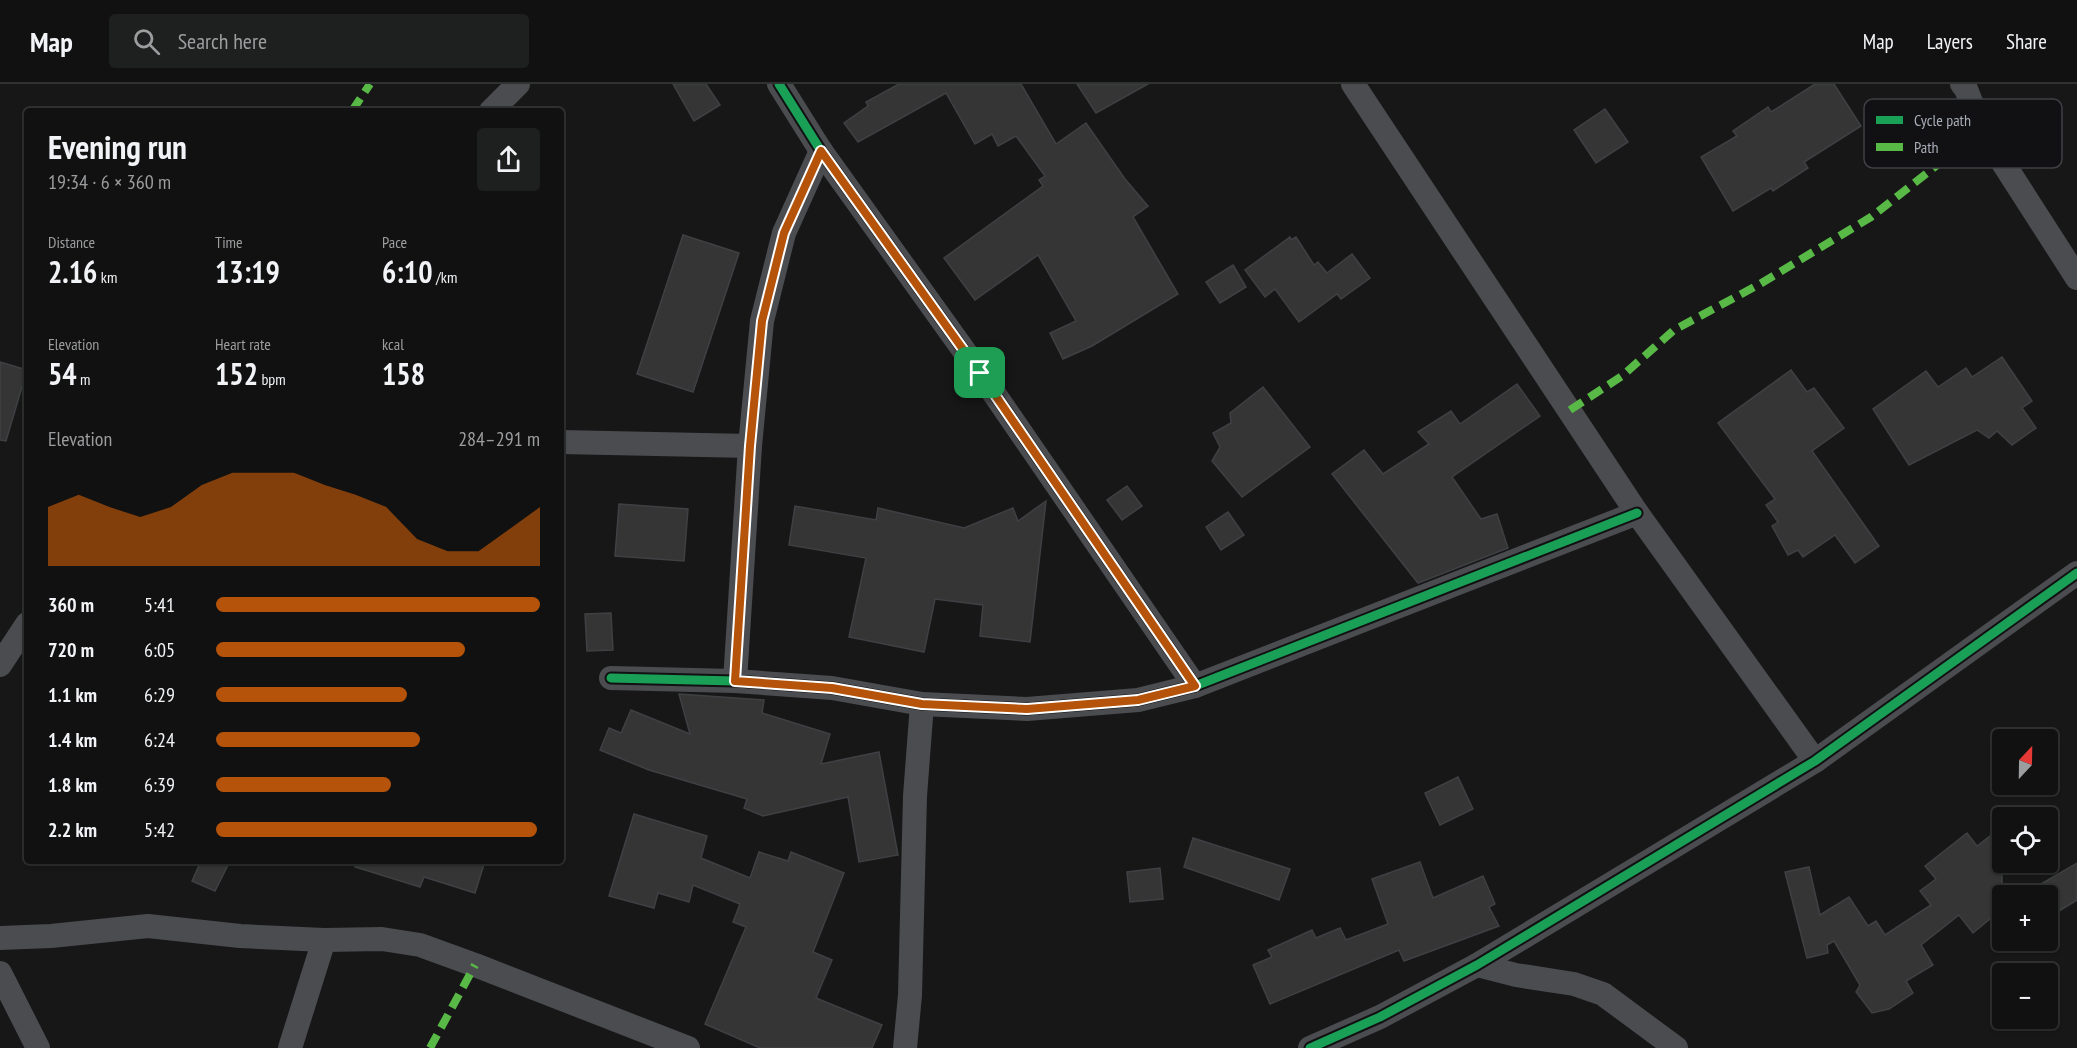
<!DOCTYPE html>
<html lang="en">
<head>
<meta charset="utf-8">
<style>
	body { margin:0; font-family:"PT Sans Narrow",sans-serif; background:#1e1f1f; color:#f1f3f6; height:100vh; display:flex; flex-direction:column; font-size:22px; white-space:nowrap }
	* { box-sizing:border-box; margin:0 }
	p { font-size:20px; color:#9c9d9f }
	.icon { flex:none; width:33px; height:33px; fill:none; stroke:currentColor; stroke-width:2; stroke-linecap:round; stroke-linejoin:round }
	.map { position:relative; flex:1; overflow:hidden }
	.drawer { position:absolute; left:24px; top:24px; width:540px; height:756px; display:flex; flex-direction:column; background:#111; border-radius:6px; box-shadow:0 2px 4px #0004,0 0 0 2px #303131 }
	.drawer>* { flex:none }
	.needle { width:39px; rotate:22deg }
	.controls { position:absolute; left:1992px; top:645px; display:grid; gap:12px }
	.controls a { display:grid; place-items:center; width:66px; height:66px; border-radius:6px; background:#111; box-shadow:0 2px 4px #0004,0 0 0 2px #303131; font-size:30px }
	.pin { position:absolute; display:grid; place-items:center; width:51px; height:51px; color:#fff; margin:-26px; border-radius:12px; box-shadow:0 3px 9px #0006 }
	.round { display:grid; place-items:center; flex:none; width:63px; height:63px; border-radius:6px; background:#1e1f1f }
	.overview { display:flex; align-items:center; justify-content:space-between; height:102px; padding:0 24px }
	h1 { font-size:33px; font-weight:600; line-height:45px }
	.stats { display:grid; grid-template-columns:repeat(3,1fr); gap:9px; height:102px; padding:6px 24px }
	.stats div { display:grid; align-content:center }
	.stats b { font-size:30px; font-weight:600 }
	.stats small { font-size:16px; font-weight:400 }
	.stats p { font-size:16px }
	.chart { height:168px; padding:12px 24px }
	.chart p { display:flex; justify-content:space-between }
	.chart svg { width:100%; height:108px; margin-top:6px; fill:#b45309; opacity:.7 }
	ul { padding:0 24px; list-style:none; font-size:20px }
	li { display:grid; grid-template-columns:96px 72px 1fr; align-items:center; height:45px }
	li i { height:15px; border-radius:8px; background:#b45309 }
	header { display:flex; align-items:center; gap:36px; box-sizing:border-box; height:84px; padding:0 30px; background:#111; border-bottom:2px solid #303131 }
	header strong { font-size:28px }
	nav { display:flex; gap:33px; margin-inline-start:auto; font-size:21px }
	.search { width:420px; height:54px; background:#1e1f1f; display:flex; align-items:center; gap:15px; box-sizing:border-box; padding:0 21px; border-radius:6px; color:#9c9d9f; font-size:22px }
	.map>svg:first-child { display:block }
	.building { fill:#353536; stroke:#3f4043; stroke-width:1.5 }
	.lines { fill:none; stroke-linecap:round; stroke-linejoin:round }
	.street { stroke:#4b4c50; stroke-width:24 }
	.quiet { stroke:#58b947; stroke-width:8; stroke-dasharray:15 8; stroke-linecap:butt }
	.cycleway-casing { stroke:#111113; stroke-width:13 }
	.cycleway { stroke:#1a9f57; stroke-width:9 }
	.route-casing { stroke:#fff; stroke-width:12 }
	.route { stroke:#b45309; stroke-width:8 }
	.key { fill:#111113; stroke:#3e4045; stroke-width:1.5 }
	.key-label { font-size:16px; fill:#a8adb8 }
</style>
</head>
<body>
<header>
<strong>Map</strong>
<div class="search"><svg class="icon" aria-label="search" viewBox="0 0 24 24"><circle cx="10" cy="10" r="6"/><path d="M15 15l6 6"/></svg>Search here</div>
<nav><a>Map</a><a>Layers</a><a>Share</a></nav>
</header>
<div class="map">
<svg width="2077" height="964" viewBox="0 0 2077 964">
	<rect width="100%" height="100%" fill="#171717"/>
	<g class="building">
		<path d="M673,0H706L720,21L694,37Z"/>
		<path d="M899,0H1021L1056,60L1086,39L1125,95L1148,122L1133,133L1178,210L1092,262L1063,275L1050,249L1076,237L1038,171L975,216L944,174L1043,102L1039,96L1045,92L1016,52L998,62L992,50L975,60L946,9L858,58L844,39L868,22L866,18Z"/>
		<path d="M1077,0H1148L1096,29Z"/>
		<path d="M1815,0H1834L1861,42L1804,78L1808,84L1773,107L1771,104L1733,127L1701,73L1737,52L1733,47L1768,23L1771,28Z"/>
		<path d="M1605,25L1628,58L1596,79L1574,46Z"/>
		<path d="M683,151L739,169L693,308L637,290Z"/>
		<path d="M1290,153L1291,156L1296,153L1314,181L1318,178L1327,189L1352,170L1370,194L1341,215L1337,210L1299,238L1275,205L1265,213L1245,186Z"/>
		<path d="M1233,181L1246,203L1220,219L1206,198Z"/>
		<path d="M2002,273L2032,317L2022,324L2036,344L2012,361L1997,347L1989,354L1977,346L1909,381L1873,325L1926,287L1938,303L1966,284L1972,293Z"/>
		<path d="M0,278L27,286L6,357L0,356Z"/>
		<path d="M1791,286L1807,308L1814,304L1844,344L1812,367L1879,462L1855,479L1835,451L1803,473L1798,466L1788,471L1772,442L1778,438L1766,421L1775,415L1718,339Z"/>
		<path d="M1517,300L1540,332L1452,393L1481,435L1497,430L1508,464L1418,499L1332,390L1364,366L1383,390L1429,360L1418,348L1451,327L1460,340Z"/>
		<path d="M1263,303L1310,363L1242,413L1212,377L1220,363L1213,349L1231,339L1230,329Z"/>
		<path d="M1127,402L1142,422L1122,436L1107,416Z"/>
		<path d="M1046,417L1030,558L980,552L983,521L935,515L924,568L849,553L866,474L789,461L795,422L876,436L878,424L964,444L1013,424L1018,437Z"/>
		<path d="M619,420L688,425L684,477L615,472Z"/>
		<path d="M1228,428L1244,451L1221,466L1206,443Z"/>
		<path d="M611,529L613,566L587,567L585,530Z"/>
		<path d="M679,610L764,616L762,629L830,650L821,680L879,668L898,771L859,778L848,713L763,732L744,724L747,715L649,686L600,666L609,644L621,649L631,626L690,650Z"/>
		<path d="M1458,693L1473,725L1440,741L1425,709Z"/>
		<path d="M634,730L707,752L701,774L750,794L759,768L788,777L791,768L844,789L813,868L832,876L816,914L882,941L872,964H760L705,940L746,843L733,838L740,820L693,801L689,818L658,809L654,824L609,812Z"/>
		<path d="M2002,743V825L1973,849L1959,831L1921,861L1933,881L1906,897L1913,909L1889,925L1872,929L1856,908L1860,901L1834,857L1827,861L1828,869L1807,874L1785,788L1809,783L1820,831L1849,813L1868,842L1876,837L1885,851L1931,821L1920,807L1936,795L1925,782L1967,749L1977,762Z"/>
		<path d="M1193,754L1290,785L1279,816L1184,783Z"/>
		<path d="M201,777H230L215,807L192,797Z"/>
		<path d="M355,777H485L475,809L424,793L420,803L355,783Z"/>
		<path d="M1420,778L1433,814L1483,792L1495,820L1489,823L1499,842L1404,877L1399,866L1270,920L1253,881L1272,873L1268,866L1312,846L1316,854L1340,844L1346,856L1388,840L1372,795Z"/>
		<path d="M2077,779V816L2051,832L2048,826V812H2039L2034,804Z"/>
		<path d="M1160,784L1163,815L1130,818L1127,788Z"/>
	</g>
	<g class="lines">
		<g class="street">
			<path d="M779,0L821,67L980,289L1195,602"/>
			<path d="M1353,0L1637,429L1815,677"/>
			<path d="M1962,0L1966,5L1982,46L2077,194"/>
			<path d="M491,27L518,0"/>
			<path d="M561,358L750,362"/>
			<path d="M0,581L27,540"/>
			<path d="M611,594L735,597L832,604L922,620L1027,625L1138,616L1195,602L1637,429"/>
			<path d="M735,597L750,362L762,237L784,149L821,67"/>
			<path d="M0,854L51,852L148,842L240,852L324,856L382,855L420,861L475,881L688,964"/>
			<path d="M1477,881L1516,891L1574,900L1603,910L1676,964"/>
			<path d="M0,889L38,964"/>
			<path d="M290,964L324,856"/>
			<path d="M905,964L910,911L915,712L922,620"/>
			<path d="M1310,964L1380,933L1477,881L1815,677L2077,489"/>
		</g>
		<g class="quiet">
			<path d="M352,27L370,0"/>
			<path d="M1570,326L1622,292L1674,246L1760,200L1871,133L1982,46"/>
			<path d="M430,964L475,881"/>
		</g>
		<g class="cycleway-casing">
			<g id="cycleway">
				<path d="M779,0L821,67L980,289L1195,602"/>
				<path d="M611,594L735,597L832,604L922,620L1027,625L1138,616L1195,602L1637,429"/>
				<path d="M1310,964L1380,933L1477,881L1815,677L2077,489"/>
			</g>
		</g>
		<use href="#cycleway" class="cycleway"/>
	</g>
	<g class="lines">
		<g class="route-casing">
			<path id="route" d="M821,67L980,289L1195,602L1138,616L1027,625L922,620L832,604L735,597L750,362L762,237L784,149Z"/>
		</g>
		<use href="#route" class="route"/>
	</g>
	<rect x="1864" y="15" width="198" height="69" rx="9" class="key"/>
	<rect x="1876" y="32" width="27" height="8" fill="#1a9f57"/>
	<rect x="1876" y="59" width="27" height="8" fill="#58b947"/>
	<g class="key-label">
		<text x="1914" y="42">Cycle path</text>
		<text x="1914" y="69">Path</text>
	</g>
</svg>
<div class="controls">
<a><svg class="needle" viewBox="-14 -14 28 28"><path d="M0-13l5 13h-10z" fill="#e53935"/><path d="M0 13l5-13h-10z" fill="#9c9d9f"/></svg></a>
<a><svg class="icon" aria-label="locate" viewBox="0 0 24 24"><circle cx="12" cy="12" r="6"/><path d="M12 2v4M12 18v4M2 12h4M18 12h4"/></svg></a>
<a>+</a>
<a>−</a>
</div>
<div class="pin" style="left:980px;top:289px;background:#1e9e55"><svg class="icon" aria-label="arrive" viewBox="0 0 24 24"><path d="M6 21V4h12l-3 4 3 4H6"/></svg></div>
<section class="drawer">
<div class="overview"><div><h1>Evening run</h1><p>19:34 · 6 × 360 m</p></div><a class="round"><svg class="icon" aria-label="share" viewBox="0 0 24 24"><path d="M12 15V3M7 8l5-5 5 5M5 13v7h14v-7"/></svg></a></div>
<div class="stats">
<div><p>Distance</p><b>2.16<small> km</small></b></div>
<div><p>Time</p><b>13:19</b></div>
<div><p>Pace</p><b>6:10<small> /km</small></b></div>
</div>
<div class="stats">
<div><p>Elevation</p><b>54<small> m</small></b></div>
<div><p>Heart rate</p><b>152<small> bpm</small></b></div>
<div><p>kcal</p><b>158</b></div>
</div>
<div class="chart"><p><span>Elevation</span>284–291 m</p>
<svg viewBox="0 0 160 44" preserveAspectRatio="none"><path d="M0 44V20L10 15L20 20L30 24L40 20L50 11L60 6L70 6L80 6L90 11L100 15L110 20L120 33L130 38L140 38L150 29L160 20V44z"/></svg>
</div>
<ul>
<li><b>360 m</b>5:41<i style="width:100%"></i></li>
<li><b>720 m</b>6:05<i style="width:77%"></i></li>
<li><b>1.1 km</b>6:29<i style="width:59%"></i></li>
<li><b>1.4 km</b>6:24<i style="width:63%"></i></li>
<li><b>1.8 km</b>6:39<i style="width:54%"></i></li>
<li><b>2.2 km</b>5:42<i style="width:99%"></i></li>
</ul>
</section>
</div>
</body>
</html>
